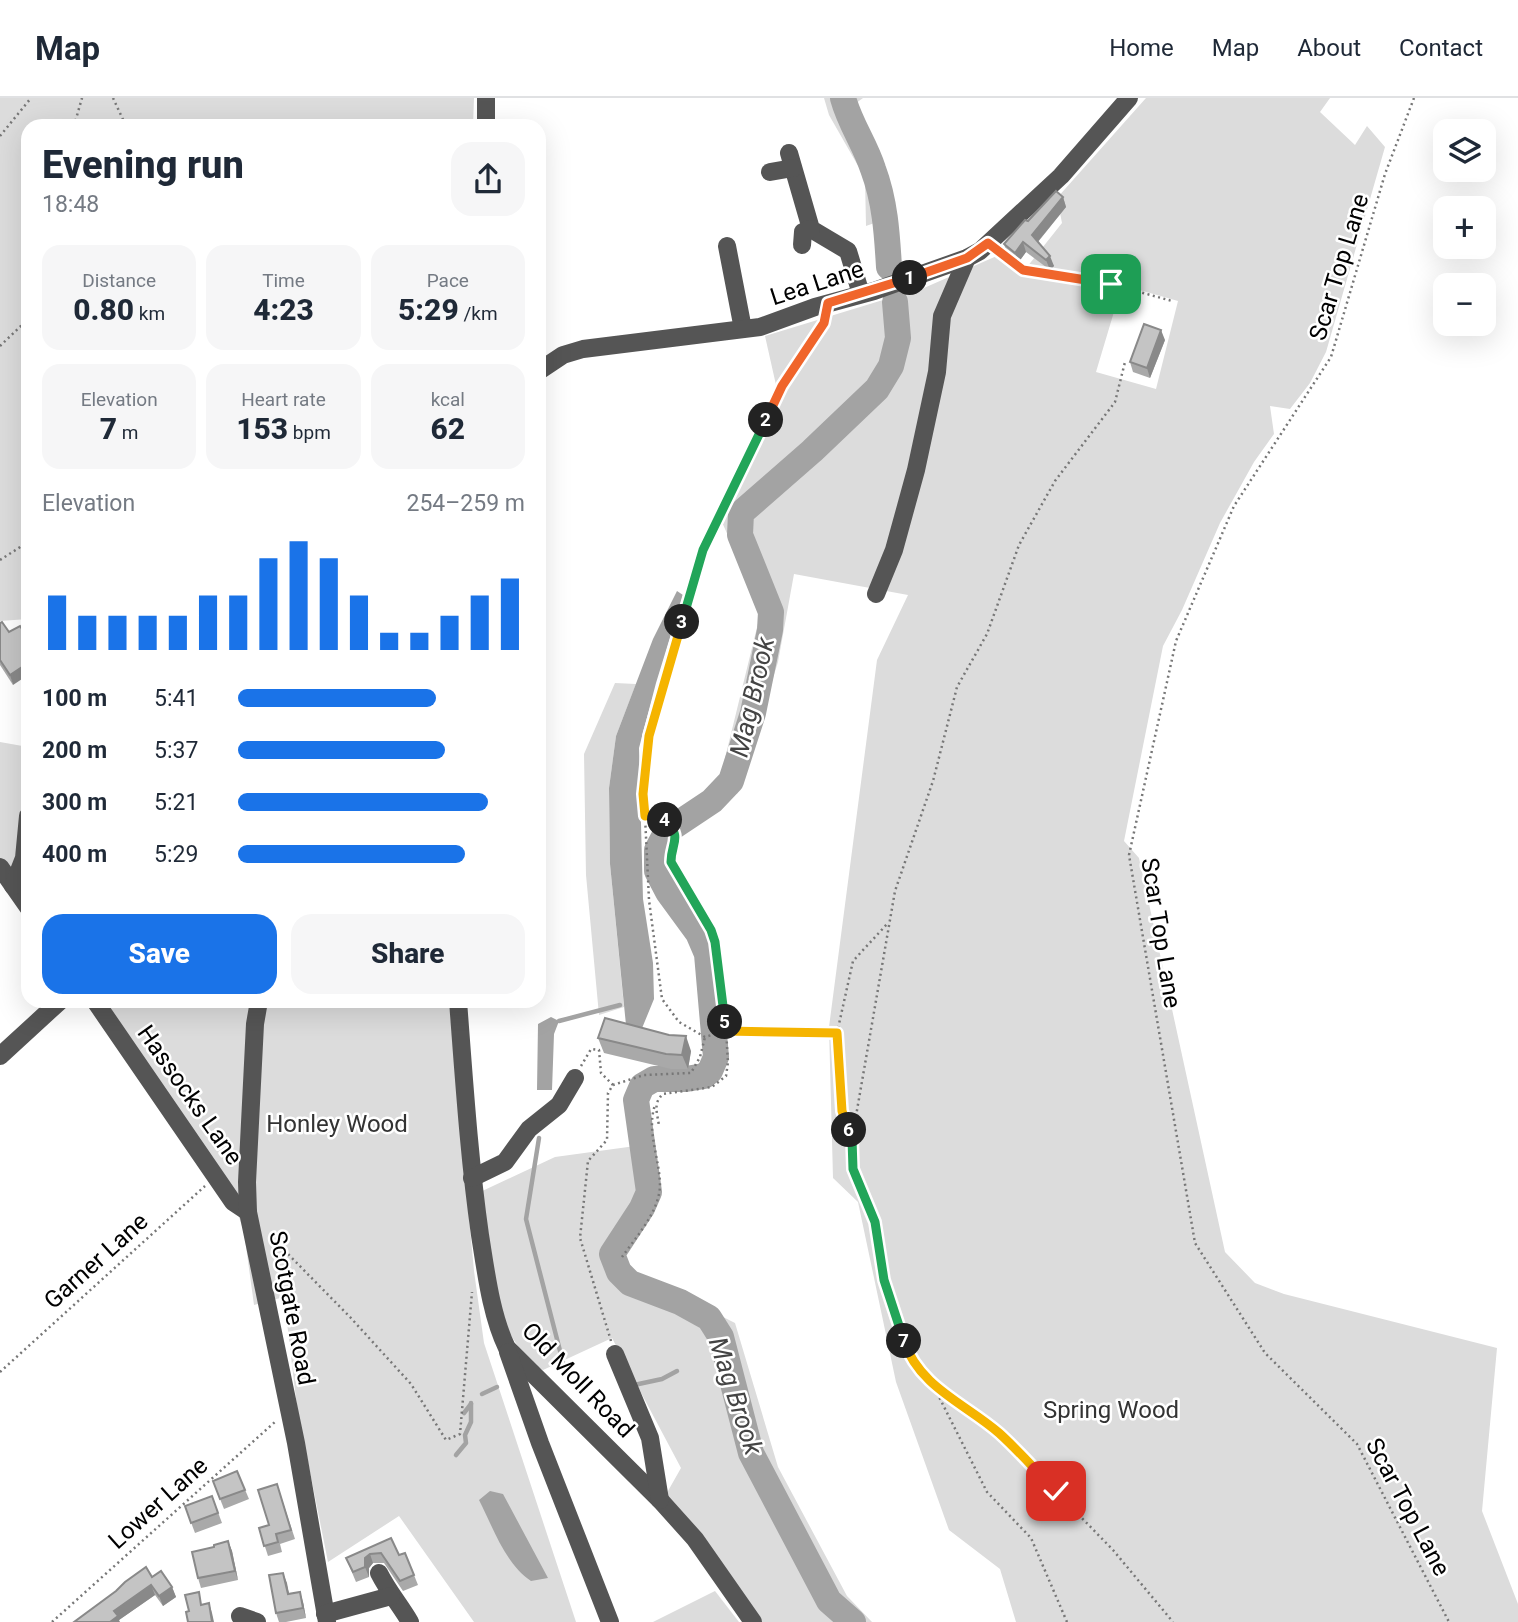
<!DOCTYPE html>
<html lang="en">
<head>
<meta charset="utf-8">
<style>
	body { margin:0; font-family:Roboto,sans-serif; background:#f6f6f7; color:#1f2937; height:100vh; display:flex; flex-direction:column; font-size:26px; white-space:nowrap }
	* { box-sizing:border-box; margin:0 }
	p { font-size:23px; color:#747a83 }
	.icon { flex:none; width:38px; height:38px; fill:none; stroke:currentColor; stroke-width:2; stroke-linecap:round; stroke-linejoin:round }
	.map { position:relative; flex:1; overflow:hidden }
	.drawer { position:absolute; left:21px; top:21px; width:525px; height:889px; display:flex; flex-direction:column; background:#fff; border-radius:21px; box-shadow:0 7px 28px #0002 }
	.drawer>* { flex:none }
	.fabs { position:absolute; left:1433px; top:21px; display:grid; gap:14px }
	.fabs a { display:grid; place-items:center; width:63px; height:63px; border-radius:14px; background:#fff; box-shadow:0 7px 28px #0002; font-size:35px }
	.pin { position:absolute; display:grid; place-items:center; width:60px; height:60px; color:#fff; margin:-30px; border-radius:14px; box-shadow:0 4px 10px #0006 }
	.km { position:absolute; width:35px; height:35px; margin:-18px; border-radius:50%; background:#222; color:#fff; font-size:19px; line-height:35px; text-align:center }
	.round { display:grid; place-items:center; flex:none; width:74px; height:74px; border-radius:21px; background:#f6f6f7 }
	.headline { display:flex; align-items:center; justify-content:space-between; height:119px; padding:0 21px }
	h1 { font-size:38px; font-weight:800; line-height:52px }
	.figures { display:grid; grid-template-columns:repeat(3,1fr); gap:10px; height:119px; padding:7px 21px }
	.figures div { display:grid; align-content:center; border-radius:18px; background:#f6f6f7; text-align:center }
	.figures b { font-size:30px; font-weight:800 }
	.figures small { font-size:19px; font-weight:400 }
	.figures p { font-size:19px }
	.chart { height:196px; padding:14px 21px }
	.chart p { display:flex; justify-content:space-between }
	.chart svg { width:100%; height:126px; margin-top:7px; stroke:#1a73e8; stroke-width:6 }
	.button { display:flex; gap:14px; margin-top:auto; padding:14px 21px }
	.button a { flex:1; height:80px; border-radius:21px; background:#1a73e8; color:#fff; font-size:28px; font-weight:800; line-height:80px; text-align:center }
	.button a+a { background:#f6f6f7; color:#1f2937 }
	ul { padding:0 21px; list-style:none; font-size:23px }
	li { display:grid; grid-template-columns:112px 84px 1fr; align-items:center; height:52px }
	li i { height:18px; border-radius:9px; background:#1a73e8 }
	header { display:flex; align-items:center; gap:42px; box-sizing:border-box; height:98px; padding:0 35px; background:#fff; border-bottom:2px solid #e0e1e3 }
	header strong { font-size:33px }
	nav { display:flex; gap:38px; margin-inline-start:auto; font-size:24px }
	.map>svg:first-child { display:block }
	.green { fill:#dcdcdc; fill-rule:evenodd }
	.water { fill:#a3a3a3 }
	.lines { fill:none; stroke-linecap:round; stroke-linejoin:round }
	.stream { stroke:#a3a3a3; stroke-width:4.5 }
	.river { stroke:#a3a3a3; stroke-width:26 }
	.path { stroke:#777; stroke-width:2.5; stroke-dasharray:2 3.5; stroke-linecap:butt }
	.minor { stroke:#555; stroke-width:18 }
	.wall { fill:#a9a9a9 }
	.shaded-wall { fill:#898989 }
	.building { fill:#c4c4c4; stroke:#898989; stroke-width:2 }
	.split-1-casing { stroke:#fff; stroke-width:14 }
	.split-2-casing { stroke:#fff; stroke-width:14 }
	.split-3-casing { stroke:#fff; stroke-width:14 }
	.split-4-casing { stroke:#fff; stroke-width:14 }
	.split-5-casing { stroke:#fff; stroke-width:14 }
	.split-6-casing { stroke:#fff; stroke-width:14 }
	.split-7-casing { stroke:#fff; stroke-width:14 }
	.split-8-casing { stroke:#fff; stroke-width:14 }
	.split-1 { stroke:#f0652b; stroke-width:9 }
	.split-2 { stroke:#f0652b; stroke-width:9 }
	.split-3 { stroke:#22a559; stroke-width:9 }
	.split-4 { stroke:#f5b400; stroke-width:9 }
	.split-5 { stroke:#22a559; stroke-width:9 }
	.split-6 { stroke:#f5b400; stroke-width:9 }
	.split-7 { stroke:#22a559; stroke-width:9 }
	.split-8 { stroke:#f5b400; stroke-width:9 }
	.labels { text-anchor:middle; stroke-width:5; stroke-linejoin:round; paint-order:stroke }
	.street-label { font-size:24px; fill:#000; stroke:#fff }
	.park-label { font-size:24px; fill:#333; stroke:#fff }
	.water-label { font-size:26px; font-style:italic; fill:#444; stroke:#fff }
</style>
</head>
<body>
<header>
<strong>Map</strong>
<nav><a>Home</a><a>Map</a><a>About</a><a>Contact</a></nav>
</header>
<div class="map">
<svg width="1518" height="1524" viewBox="0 0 1518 1524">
	<rect width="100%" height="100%" fill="#fff"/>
	<g class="green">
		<path d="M0,0H474L473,28H28V521L0,523Z"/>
		<path d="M824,0H863L852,8L883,73L894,118L866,128L865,80L829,17Z"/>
		<path d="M1146,0H1330L1320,14L1355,47L1367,28L1385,49L1326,254L1310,285L1290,311L1270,308L1274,336L1254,364L1220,425L1182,512L1163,548L1124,743L1139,760L1225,1154L1255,1185L1284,1196L1497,1250L1482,1413L1518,1506V1524H1016L1000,1471L949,1432L896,1284L858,1104L833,1080L829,929L877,562L908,497L794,476L778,564L737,696L717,693L761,513L718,415L776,287L765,238L883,202L908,197L999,157L1018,169H1027L1062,125L1057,100ZM1122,187L1178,203L1156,291L1096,274Z"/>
		<path d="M615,585L636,586L616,638L609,690L610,766L624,909L599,917L586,777L584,656Z"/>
		<path d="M0,644L28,649V803L0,760Z"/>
		<path d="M101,903H449L474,1173L484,1245L576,1524H474L399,1418L328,1464L297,1309L284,1199L254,1207L244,1134L226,1080Z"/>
		<path d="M650,1046L655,1092L648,1111L619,1159L622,1168L735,1225L778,1369L847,1498L872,1524H760L664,1400L681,1370L612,1240L543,1272C490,1239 487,1152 478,1095L555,1059Z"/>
		<path d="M715,1493L739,1524H653Z"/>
	</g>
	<g class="water">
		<path d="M677,493L683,497L656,585L639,650L643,801L653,865L654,901L638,940L627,937L610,766L609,690L616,638L653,541Z"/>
		<path d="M551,919L559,923L554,936L552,992H537L538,926Z"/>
		<path d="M490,1393L503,1396L548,1480L531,1483C505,1466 493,1429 479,1402Z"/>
	</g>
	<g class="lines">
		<g class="stream">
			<path d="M559,923L620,907"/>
			<path d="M539,1040L526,1121L566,1276"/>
			<path d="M634,1287L662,1281L677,1273"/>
			<path d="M482,1296L497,1289"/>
			<path d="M464,1315L471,1306"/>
			<path d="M456,1357L466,1345L465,1337L471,1324V1305"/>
		</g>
		<g class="river">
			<path d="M843,0C850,26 865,46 873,71C885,103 887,135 889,169"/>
			<path d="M853,1524L829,1503L751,1355L721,1239L709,1220L680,1204L630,1185L619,1174L612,1156L642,1110L649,1094L636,1002L642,988L654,981H686L704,978L710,973L716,959L707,856L698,835L668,794L657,773V752L667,733L712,703L731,683L753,615L770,532L771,514L740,437L741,415L812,353L877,291L891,268L898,240L895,204"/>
		</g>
		<g class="path">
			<path d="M113,0L126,28"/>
			<path d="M1414,0L1385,76L1331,259L1234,408L1176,543L1129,757L1195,1145L1265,1255L1357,1346L1449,1524"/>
			<path d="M74,28L82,0"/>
			<path d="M0,38L31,0"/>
			<path d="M1002,155L1023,172L1111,186L1172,203"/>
			<path d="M825,222L782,288L703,452L649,638L643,696L645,718L649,802L662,901L679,924L705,939L725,933L837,935"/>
			<path d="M0,248L24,225L28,206"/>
			<path d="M0,462L28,444"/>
			<path d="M645,718C659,717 677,726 676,743C676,750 671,756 671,764C685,787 702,811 712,835C726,872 725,925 728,964L726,978L712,989L663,996C652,1006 658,1016 659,1029"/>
			<path d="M581,968L591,951L599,952L601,975L613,987"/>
			<path d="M851,1038L842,1013L837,935L853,863L888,825"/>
			<path d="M270,1144L286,1154L350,1219L411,1286L446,1342L460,1336L472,1194"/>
			<path d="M622,1159C636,1139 659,1114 660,1088C660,1061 646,1033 655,1007"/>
			<path d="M611,1243L580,1140L588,1063L607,1042L608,995L613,987L644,977L691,975L700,959L705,939"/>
			<path d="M0,1274L205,1088"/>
			<path d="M935,1289L999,1335L1113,1452L1173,1524"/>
			<path d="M52,1524L276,1323"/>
			<path d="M1067,1524L1031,1440L987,1394L933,1287L907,1252L884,1182L875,1124L853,1071L852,1041L895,793L933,683L957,589L987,536L1019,447L1055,383L1115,304L1125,264"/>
		</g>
		<g class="minor">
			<path d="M486,0V28"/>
			<path d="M789,55L811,131L848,153L861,196"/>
			<path d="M770,74L793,70"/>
			<path d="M802,147L803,134L811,131"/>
			<path d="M727,148L743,231"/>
			<path d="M539,273L563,257L583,251L760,229L815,209L874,193L967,160L980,153L1061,78L1129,0"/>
			<path d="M876,496L894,452L916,372L937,274L942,218L967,160"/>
			<path d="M0,769L28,809"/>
			<path d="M13,788L24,760L28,718"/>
			<path d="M95,903L233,1104L248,1114"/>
			<path d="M259,903L255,926L247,1084L248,1114L296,1345L327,1524"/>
			<path d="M458,903C464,981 469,1059 480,1137C486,1174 491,1217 507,1250L660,1402L695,1441L753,1524"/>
			<path d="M0,958L60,903"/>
			<path d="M472,1080L505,1064L529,1031L559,1007L575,980"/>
			<path d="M508,1254L540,1345L610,1524"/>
			<path d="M615,1256L650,1340L660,1402"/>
			<path d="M379,1475C388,1493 400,1507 410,1524"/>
			<path d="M325,1516L391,1498"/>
			<path d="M240,1518L257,1524"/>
		</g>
	</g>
	<g class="wall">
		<path d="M1063,99L1066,109L1038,144L1054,168L1050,172L1026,154L1018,165L1007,156L1004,146Z"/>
		<path d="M1165,242L1150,280L1133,274L1130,264Z"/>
		<path d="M0,525L13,587L0,567Z"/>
		<path d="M598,940L691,953L688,971H671L604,955Z"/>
		<path d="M237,1373L249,1401L224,1411L213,1383Z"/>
		<path d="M277,1386L295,1441L280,1446L282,1454L268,1458L259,1430L269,1427Z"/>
		<path d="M212,1398L222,1425L195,1435L185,1408Z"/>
		<path d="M391,1440L399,1457L414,1477L418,1487L403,1493L384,1465H373L369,1470V1479L356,1484L346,1460Z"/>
		<path d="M228,1443L232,1453L238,1482L201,1490L198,1480Z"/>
		<path d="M283,1475L289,1496L303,1504L306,1520L286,1524H279L276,1515Z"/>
		<path d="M152,1479L172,1489L176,1499L163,1508L155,1497L119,1522L74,1524Z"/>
	</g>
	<g class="shaded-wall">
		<path d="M1063,99L1066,109L1035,147L1032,137Z"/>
		<path d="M1023,144L1026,154L1018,165L1015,155Z"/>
		<path d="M1050,158L1054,168L1050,172L1046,162Z"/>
		<path d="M1161,232L1165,242L1150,280L1147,270Z"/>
		<path d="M28,565V577L13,587L10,577Z"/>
		<path d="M686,938L691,953L688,971L682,957Z"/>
		<path d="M228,1443L232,1453L238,1482L235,1473Z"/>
		<path d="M370,1456L373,1465L369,1470V1479L365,1469V1460Z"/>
		<path d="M283,1475L287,1485L291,1506L288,1496Z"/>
		<path d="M151,1487L155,1497L119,1522L120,1524H110L114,1513Z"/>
		<path d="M172,1489L176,1499L163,1508L159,1498Z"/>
		<path d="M300,1494L303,1504L306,1520L303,1510Z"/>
		<path d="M209,1505L212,1515L214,1524H212Z"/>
	</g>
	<g class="building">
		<path d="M1056,93L1063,99L1032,137L1050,158L1046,162L1023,144L1015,155L1004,146L1025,122L1028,123Z"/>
		<path d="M1144,226L1161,232L1147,270L1130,264Z"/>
		<path d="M2,524L9,534L20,528L26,537L28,538V565L10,577L0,562V525Z"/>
		<path d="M605,920L669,937L686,938L682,957L666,956L598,940Z"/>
		<path d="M237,1373L245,1392L220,1401L213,1383Z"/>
		<path d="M277,1386L291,1432L276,1436L278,1444L264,1448L259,1430L269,1427L258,1392Z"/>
		<path d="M212,1398L218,1415L191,1425L185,1408Z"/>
		<path d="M391,1440L399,1457L405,1455L414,1477L400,1483L381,1455L370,1456L365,1460V1469L353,1474L346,1460Z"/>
		<path d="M228,1443L235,1473L198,1480L192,1454L214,1449V1447Z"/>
		<path d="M146,1469L152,1479L161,1473L172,1489L159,1498L151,1487L114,1513L118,1518L110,1524H74L116,1493L125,1484Z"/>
		<path d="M283,1475L288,1496L300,1494L303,1510L276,1515L269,1477Z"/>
		<path d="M199,1494L201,1507L209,1505L212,1524H188L186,1514L189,1513L185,1497Z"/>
	</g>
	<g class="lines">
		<g class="split-1-casing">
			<path id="split-1" d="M910,180L967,160L988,145L1023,172L1111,186"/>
		</g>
		<g class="split-2-casing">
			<path id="split-2" d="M766,322L782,288L824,225L828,205L910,180"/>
		</g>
		<g class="split-3-casing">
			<path id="split-3" d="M682,524L703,452L766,322"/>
		</g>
		<g class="split-4-casing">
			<path id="split-4" d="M665,722L653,717L645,718L643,696L649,638L682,524"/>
		</g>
		<g class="split-5-casing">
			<path id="split-5" d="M665,722C683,740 671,744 671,764L711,832L715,844L725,924"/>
		</g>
		<g class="split-6-casing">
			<path id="split-6" d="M725,924V933L837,935L842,1013L849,1032"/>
		</g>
		<g class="split-7-casing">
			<path id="split-7" d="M849,1032L852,1041L853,1071L875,1124L884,1182L904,1243"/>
		</g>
		<g class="split-8-casing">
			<path id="split-8" d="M904,1243C919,1289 966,1306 999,1335C1019,1353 1037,1374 1056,1393"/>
		</g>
		<use href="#split-1" class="split-1"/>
		<use href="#split-2" class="split-2"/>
		<use href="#split-3" class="split-3"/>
		<use href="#split-4" class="split-4"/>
		<use href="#split-5" class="split-5"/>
		<use href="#split-6" class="split-6"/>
		<use href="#split-7" class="split-7"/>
		<use href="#split-8" class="split-8"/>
	</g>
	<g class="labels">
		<g class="street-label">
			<text transform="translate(1339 169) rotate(-73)" y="8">Scar Top Lane</text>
			<text transform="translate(817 185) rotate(-18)" y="8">Lea Lane</text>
			<text transform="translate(1161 835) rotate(81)" y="8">Scar Top Lane</text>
			<text transform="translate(190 997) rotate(55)" y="8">Hassocks Lane</text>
			<text transform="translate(96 1163) rotate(-42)" y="8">Garner Lane</text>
			<text transform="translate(292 1210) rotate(79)" y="8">Scotgate Road</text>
			<text transform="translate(578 1282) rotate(46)" y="8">Old Moll Road</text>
			<text transform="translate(158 1405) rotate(-42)" y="8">Lower Lane</text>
			<text transform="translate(1408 1409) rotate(62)" y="8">Scar Top Lane</text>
		</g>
		<g class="park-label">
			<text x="337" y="1034">Honley Wood</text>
			<text x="1111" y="1320">Spring Wood</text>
		</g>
		<g class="water-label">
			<text transform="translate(752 599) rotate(-77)" y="9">Mag Brook</text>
			<text transform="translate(736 1298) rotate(72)" y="9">Mag Brook</text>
		</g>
	</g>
</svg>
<div class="fabs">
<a><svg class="icon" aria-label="layers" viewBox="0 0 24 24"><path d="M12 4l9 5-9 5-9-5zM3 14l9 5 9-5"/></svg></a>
<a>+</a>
<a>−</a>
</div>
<div class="pin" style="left:1111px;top:186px;background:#1e9e55"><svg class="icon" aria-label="arrive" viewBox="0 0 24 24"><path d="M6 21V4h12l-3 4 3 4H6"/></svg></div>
<div class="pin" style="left:1056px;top:1393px;background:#d93025"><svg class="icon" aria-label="check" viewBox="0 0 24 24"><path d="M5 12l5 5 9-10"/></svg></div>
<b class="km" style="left:910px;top:180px">1</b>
<b class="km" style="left:766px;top:322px">2</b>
<b class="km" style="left:682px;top:524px">3</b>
<b class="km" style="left:665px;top:722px">4</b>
<b class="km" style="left:725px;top:924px">5</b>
<b class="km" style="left:849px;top:1032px">6</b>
<b class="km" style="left:904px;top:1243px">7</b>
<section class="drawer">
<div class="headline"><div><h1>Evening run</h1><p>18:48</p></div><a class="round"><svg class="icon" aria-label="share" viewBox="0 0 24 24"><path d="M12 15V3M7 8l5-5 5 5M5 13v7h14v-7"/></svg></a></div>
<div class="figures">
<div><p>Distance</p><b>0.80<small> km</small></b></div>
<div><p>Time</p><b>4:23</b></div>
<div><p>Pace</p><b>5:29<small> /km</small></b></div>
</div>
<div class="figures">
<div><p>Elevation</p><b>7<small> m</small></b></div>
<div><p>Heart rate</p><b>153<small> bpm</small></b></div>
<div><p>kcal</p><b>62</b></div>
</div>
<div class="chart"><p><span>Elevation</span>254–259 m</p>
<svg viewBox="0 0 160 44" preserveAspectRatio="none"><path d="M5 44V25M15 44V32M25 44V32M35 44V32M45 44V32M55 44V25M65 44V25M75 44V12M85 44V6M95 44V12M105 44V25M115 44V38M125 44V38M135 44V32M145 44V25M155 44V19"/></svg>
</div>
<ul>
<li><b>100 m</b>5:41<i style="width:69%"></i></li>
<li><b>200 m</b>5:37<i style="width:72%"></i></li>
<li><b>300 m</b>5:21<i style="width:87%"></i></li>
<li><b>400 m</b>5:29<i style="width:79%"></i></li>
</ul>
<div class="button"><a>Save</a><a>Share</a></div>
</section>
</div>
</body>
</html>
